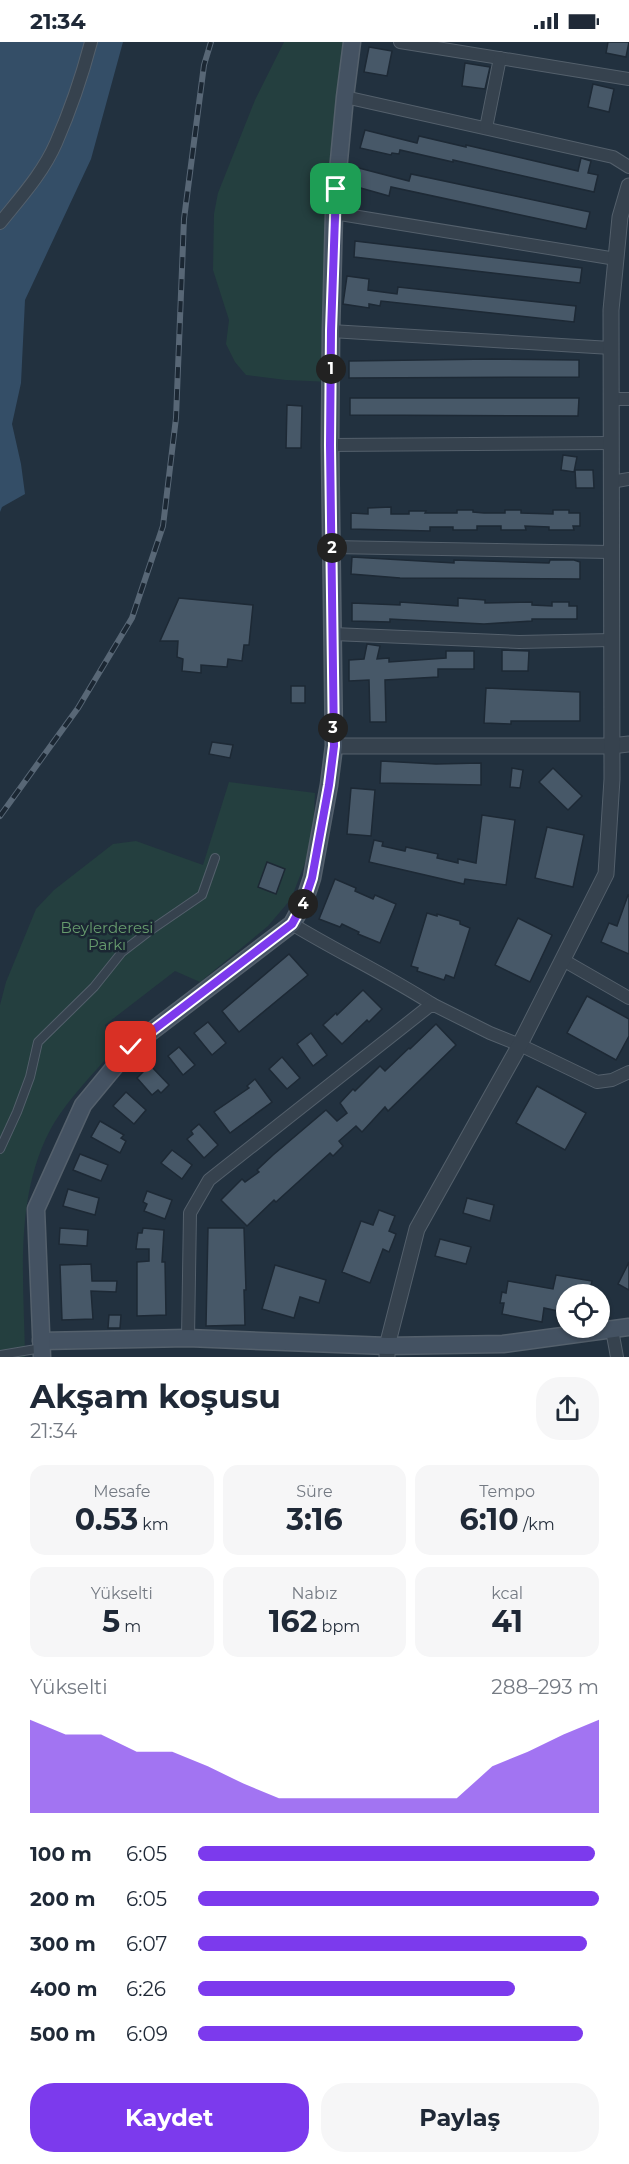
<!DOCTYPE html>
<html lang="tr">
<head>
<meta charset="utf-8">
<style>
	body { margin:0; font-family:Montserrat,sans-serif; background:#f6f6f7; color:#1f2937; height:100vh; display:flex; flex-direction:column; font-size:22px; white-space:nowrap }
	* { box-sizing:border-box; margin:0 }
	p { font-size:20px; color:#747a83 }
	.icon { flex:none; width:33px; height:33px; fill:none; stroke:currentColor; stroke-width:2; stroke-linecap:round; stroke-linejoin:round }
	.map { position:relative; height:1315px; overflow:hidden }
	.panel { display:flex; flex-direction:column; background:#fff; flex:1 }
	.panel>* { flex:none }
	.buttons { position:absolute; left:556px; top:1242px; display:grid; gap:12px }
	.buttons a { display:grid; place-items:center; width:54px; height:54px; border-radius:50%; background:#fff; box-shadow:0 2px 4px #0004; font-size:30px }
	.pin { position:absolute; display:grid; place-items:center; width:51px; height:51px; color:#fff; margin:-26px; border-radius:12px; box-shadow:0 3px 9px #0006 }
	.km { position:absolute; width:30px; height:30px; margin:-15px; border-radius:50%; background:#222; color:#fff; font-size:16px; line-height:30px; text-align:center }
	.round { display:grid; place-items:center; flex:none; width:63px; height:63px; border-radius:24px; background:#f6f6f7 }
	.headline { display:flex; align-items:center; justify-content:space-between; height:102px; padding:0 30px }
	h1 { font-size:33px; font-weight:700; line-height:45px }
	.stats { display:grid; grid-template-columns:repeat(3,1fr); gap:9px; height:102px; padding:6px 30px }
	.stats div { display:grid; align-content:center; border-radius:15px; background:#f6f6f7; text-align:center }
	.stats b { font-size:30px; font-weight:700 }
	.stats small { font-size:16px; font-weight:400 }
	.stats p { font-size:16px }
	.chart { height:168px; padding:12px 30px }
	.chart p { display:flex; justify-content:space-between }
	.chart svg { width:100%; height:108px; margin-top:6px; fill:#7c3aed; opacity:.7 }
	.cta { display:flex; gap:12px; margin-top:auto; padding:12px 30px }
	.cta a { flex:1; height:69px; border-radius:24px; background:#7c3aed; color:#fff; font-size:24px; font-weight:700; line-height:69px; text-align:center }
	.cta a+a { background:#f6f6f7; color:#1f2937 }
	ul { padding:0 30px; list-style:none; font-size:20px }
	li { display:grid; grid-template-columns:96px 72px 1fr; align-items:center; height:45px }
	li i { height:15px; border-radius:8px; background:#7c3aed }
	.status { display:flex; justify-content:space-between; align-items:center; height:42px; padding:0 30px; background:#fff; direction:ltr }
	.status svg { height:16px; fill:currentColor }
	.map>svg:first-child { display:block }
	.green { fill:#243f3f }
	.water { fill:#344e67 }
	.building { fill:#475868; stroke:#1d2935; stroke-width:1.5 }
	.lines { fill:none; stroke-linecap:round; stroke-linejoin:round }
	.pedestrian-casing { stroke:#54606c; stroke-width:10 }
	.minor-casing { stroke:#54606c; stroke-width:14 }
	.tertiary-casing { stroke:#54606c; stroke-width:17 }
	.secondary-casing { stroke:#54606c; stroke-width:19 }
	.pedestrian { stroke:#36424e; stroke-width:8 }
	.minor { stroke:#36424e; stroke-width:12 }
	.tertiary { stroke:#36424e; stroke-width:15 }
	.secondary { stroke:#445262; stroke-width:16 }
	.rail-casing { stroke:#586776; stroke-width:6 }
	.rail { stroke:#1b2733; stroke-width:4; stroke-dasharray:11; stroke-linecap:butt }
	.route-casing { stroke:#fff; stroke-width:12 }
	.route { stroke:#7c3aed; stroke-width:8 }
	.labels { text-anchor:middle; stroke-width:5; stroke-linejoin:round; paint-order:stroke }
	.park-label { font-size:15px; fill:#679c6e; stroke:#1b2733 }
</style>
</head>
<body>
<div class="status"><b>21:34</b><svg viewBox="0 0 49 12"><path d="M0 12V9h3v3zM5 12V6h3v6zM10 12V3h3v9zM15 12V0h3v12zM26 1h20v11H26zM47 4h2v5h-2z"/></svg></div>
<div class="map">
<svg width="629" height="1315" viewBox="0 0 629 1315">
	<rect width="100%" height="100%" fill="#22313f"/>
	<g class="green">
		<path d="M284,0H352L331,340L286,338L246,333L235,320L226,302L229,278L213,228L214,172L218,151L255,58Z"/>
		<path d="M229,740L315,751L313,791L305,821L291,857L268,884L200,940L175,929L105,983L112,1010C92,1033 70,1055 54,1081C13,1152 24,1237 25,1315H0V963L6,940L36,867L54,848L113,802L136,799L203,823Z"/>
	</g>
	<path class="water" d="M0,0H123L91,117L25,258L21,341L12,382L21,422L25,452L2,465L0,470Z"/>
	<g class="building">
		<path d="M608,0H629L626,15L606,11Z"/>
		<path d="M369,5L392,9L387,34L364,30Z"/>
		<path d="M465,21L490,25L485,47L462,44Z"/>
		<path d="M593,42L614,47L609,70L588,65Z"/>
		<path d="M365,88L417,101L419,94L466,105V103L578,129L581,116L591,119L588,131L598,133L594,150L453,118V120L400,108L399,112L392,111L391,113L360,106Z"/>
		<path d="M355,125L409,139L411,132L590,170L586,187L391,145L389,154L350,143Z"/>
		<path d="M355,199L582,226L580,241L354,215Z"/>
		<path d="M347,234L369,237L368,248L397,252L398,245L576,264L574,280L381,259L380,264L369,262V266L343,262Z"/>
		<path d="M492,317L579,318V335L349,336V319Z"/>
		<path d="M350,356H579L578,374L350,373Z"/>
		<path d="M287,363L302,364L301,406H286Z"/>
		<path d="M563,413L577,415L574,430L561,428Z"/>
		<path d="M575,428H593L594,446H576Z"/>
		<path d="M391,465V472H409V469H426L425,471H457V468H473V470L484,471H505V468H521V471L553,472V468H569V471H580V484H573L574,488H549V485L525,484L526,488H501V484H477V488H453V485H430V489L351,487V471L368,472V466Z"/>
		<path d="M352,515L454,521V518L549,521L550,518H574L580,520V537L400,536L351,532Z"/>
		<path d="M179,556L253,563L249,603H244L242,619L228,617L227,625L201,623V631L182,629L183,617L177,615L178,599H160Z"/>
		<path d="M458,556L485,558V561L532,560V563L552,564V560H569V564H577V577H532V579L484,582L390,577V580L352,579V561L400,563V560L458,564Z"/>
		<path d="M367,602L380,604L377,617L389,616V620L446,616V609H474V627H438V635L385,638L386,680H370L369,638L349,639V618L364,617Z"/>
		<path d="M502,608L529,609L528,629H502Z"/>
		<rect x="291" y="644" width="14" height="17"/>
		<path d="M486,646L580,650V679H511V682L484,681Z"/>
		<path d="M212,700L233,703L230,716L209,712Z"/>
		<path d="M381,719L436,722L481,721V743L380,741Z"/>
		<path d="M512,726L523,728L520,746L510,745Z"/>
		<path d="M553,726L582,754L568,768L539,740Z"/>
		<path d="M351,746L375,748L371,794L347,792Z"/>
		<path d="M482,773L515,778L506,843L465,837L464,842L369,820L374,798L383,800L382,804L405,809L406,805L438,812L437,816L458,821V817L476,821Z"/>
		<path d="M547,785L584,793L573,845L535,836Z"/>
		<path d="M267,820L285,827L276,852L258,845Z"/>
		<path d="M335,837L356,846L355,849L373,857L375,853L396,862L380,901L358,892L359,890L342,882L340,885L319,877Z"/>
		<path d="M628,853H629V912L601,900L609,881L617,884Z"/>
		<path d="M427,871L437,874V872L460,879V882L470,886L454,936L446,933L444,938L417,929L418,926L411,924Z"/>
		<path d="M518,876L552,893L530,940L495,923Z"/>
		<path d="M289,912L308,933L239,990L222,969Z"/>
		<path d="M363,948L382,967L369,980L367,978L342,1002L323,983L336,971L337,973Z"/>
		<path d="M587,954L629,977V994L616,1018L567,991Z"/>
		<path d="M208,980L226,1001L212,1013L194,991Z"/>
		<path d="M436,982L456,1003L388,1069L385,1065L362,1090L356,1084L339,1099L343,1104L333,1114L330,1111L276,1160L274,1158L247,1184L221,1158L242,1137L245,1140L259,1130L257,1128L273,1113L326,1068L337,1079L347,1071L340,1061L353,1047L355,1049L380,1024L385,1029L409,1006L410,1007Z"/>
		<path d="M311,991L327,1013L313,1024L297,1002Z"/>
		<path d="M179,1005L195,1023L183,1033L168,1014Z"/>
		<path d="M282,1015L300,1036L287,1047L269,1027Z"/>
		<path d="M150,1023L169,1043L161,1051L158,1048L152,1053L137,1036Z"/>
		<path d="M255,1037L272,1060L230,1091L214,1070L249,1046L247,1044Z"/>
		<path d="M537,1044L586,1071L565,1108L516,1081Z"/>
		<path d="M126,1050L146,1068L134,1082L113,1064Z"/>
		<path d="M100,1079L124,1093L121,1096L126,1099L120,1111L91,1095Z"/>
		<path d="M199,1082L218,1103L204,1116L187,1097L193,1092L191,1089Z"/>
		<path d="M172,1108L192,1123L182,1137L161,1121Z"/>
		<path d="M80,1112L108,1123L101,1139L73,1128Z"/>
		<path d="M68,1147L99,1156L95,1173L63,1164Z"/>
		<path d="M147,1149L172,1158L165,1177L144,1169L147,1162L143,1160Z"/>
		<path d="M467,1156L494,1163L490,1179L463,1171Z"/>
		<path d="M379,1168L395,1174L389,1189L396,1192L389,1210L383,1207L370,1241L342,1230L361,1179L373,1183Z"/>
		<path d="M60,1186L88,1188L87,1204L59,1202Z"/>
		<path d="M143,1186L164,1188L162,1220H165L166,1273L137,1274V1220L149,1219V1207H136L138,1191H142Z"/>
		<path d="M208,1186H244L246,1248H244L245,1283L206,1284Z"/>
		<path d="M440,1197L471,1205L466,1222L435,1214Z"/>
		<path d="M629,1220V1248L618,1242Z"/>
		<path d="M91,1222L92,1239H117L116,1250L91,1249L93,1277L62,1278L60,1223Z"/>
		<path d="M275,1223L326,1238L319,1261L300,1255L294,1276L262,1267Z"/>
		<path d="M556,1233L592,1239L589,1252H567V1271L544,1266L542,1280L502,1272L504,1261H500L502,1250L506,1251L508,1239L553,1247Z"/>
		<path d="M109,1273H121L120,1286H108Z"/>
	</g>
	<g class="lines">
		<g class="pedestrian-casing">
			<g id="pedestrian">
				<path d="M0,1107L17,1070L30,1035L38,1000L94,945L122,910L148,890L202,853L215,816"/>
				<path d="M0,1313L42,1306"/>
			</g>
		</g>
		<g class="minor-casing">
			<g id="minor">
				<path d="M400,0L629,37"/>
				<path d="M345,55L613,115L629,125"/>
				<path d="M486,86L500,16"/>
				<path d="M334,171L616,217"/>
				<path d="M0,181C20,156 43,131 56,101C70,69 82,34 91,0"/>
				<path d="M331,289L611,306"/>
				<path d="M611,357H629"/>
				<path d="M330,403L611,401"/>
				<path d="M611,440L629,437"/>
				<path d="M332,505L611,510"/>
				<path d="M333,592L519,600L611,598"/>
				<path d="M292,882C338,910 387,933 432,962"/>
				<path d="M563,918L629,956"/>
				<path d="M612,1288L617,1315"/>
				<path d="M188,1296L190,1171L209,1138L432,962L490,991L520,1003L597,1040L612,1038L629,1030"/>
			</g>
		</g>
		<g class="tertiary-casing">
			<g id="tertiary">
				<path d="M334,704H611L629,702"/>
				<path d="M387,1315V1304L417,1187L516,1010L606,832L612,737L611,268L620,175L629,144"/>
			</g>
		</g>
		<g class="secondary-casing">
			<g id="secondary">
				<path d="M41,1299L188,1296L387,1304L503,1302L629,1285"/>
				<path d="M42,1315L36,1167L83,1063L131,1005L292,882L304,860L312,836L329,743L334,704L330,403L331,289L334,171L345,55L352,0"/>
			</g>
		</g>
		<use href="#pedestrian" class="pedestrian"/>
		<use href="#minor" class="minor"/>
		<use href="#tertiary" class="tertiary"/>
		<use href="#secondary" class="secondary"/>
		<g class="rail-casing">
			<path id="rail" d="M0,774L78,666L132,576L163,484L176,376L184,177L204,23L211,0"/>
		</g>
		<use href="#rail" class="rail"/>
	</g>
	<g class="lines">
		<g class="route-casing">
			<path id="route" d="M131,1005L292,882L304,860L312,836L329,743L334,704L330,403L331,289L336,147"/>
		</g>
		<use href="#route" class="route"/>
	</g>
	<g class="labels">
		<g class="park-label">
			<text x="107" y="891">Beylerderesi<tspan x="107" dy="17">Parkı</tspan></text>
		</g>
	</g>
</svg>
<div class="buttons">
<a><svg class="icon" aria-label="locate" viewBox="0 0 24 24"><circle cx="12" cy="12" r="6"/><path d="M12 2v4M12 18v4M2 12h4M18 12h4"/></svg></a>
</div>
<div class="pin" style="left:336px;top:147px;background:#1e9e55"><svg class="icon" aria-label="arrive" viewBox="0 0 24 24"><path d="M6 21V4h12l-3 4 3 4H6"/></svg></div>
<div class="pin" style="left:131px;top:1005px;background:#d93025"><svg class="icon" aria-label="check" viewBox="0 0 24 24"><path d="M5 12l5 5 9-10"/></svg></div>
<b class="km" style="left:331px;top:327px">1</b>
<b class="km" style="left:332px;top:506px">2</b>
<b class="km" style="left:333px;top:686px">3</b>
<b class="km" style="left:303px;top:862px">4</b>
</div>
<section class="panel">
<div class="headline"><div><h1>Akşam koşusu</h1><p>21:34</p></div><a class="round"><svg class="icon" aria-label="share" viewBox="0 0 24 24"><path d="M12 15V3M7 8l5-5 5 5M5 13v7h14v-7"/></svg></a></div>
<div class="stats">
<div><p>Mesafe</p><b>0.53<small> km</small></b></div>
<div><p>Süre</p><b>3:16</b></div>
<div><p>Tempo</p><b>6:10<small> /km</small></b></div>
</div>
<div class="stats">
<div><p>Yükselti</p><b>5<small> m</small></b></div>
<div><p>Nabız</p><b>162<small> bpm</small></b></div>
<div><p>kcal</p><b>41</b></div>
</div>
<div class="chart"><p><span>Yükselti</span>288–293 m</p>
<svg viewBox="0 0 160 44" preserveAspectRatio="none"><path d="M0 44V6L10 12L20 12L30 19L40 19L50 25L60 32L70 38L80 38L90 38L100 38L110 38L120 38L130 25L140 19L150 12L160 6V44z"/></svg>
</div>
<ul>
<li><b>100 m</b>6:05<i style="width:99%"></i></li>
<li><b>200 m</b>6:05<i style="width:100%"></i></li>
<li><b>300 m</b>6:07<i style="width:97%"></i></li>
<li><b>400 m</b>6:26<i style="width:79%"></i></li>
<li><b>500 m</b>6:09<i style="width:96%"></i></li>
</ul>
<div class="cta"><a>Kaydet</a><a>Paylaş</a></div>
</section>
</body>
</html>
